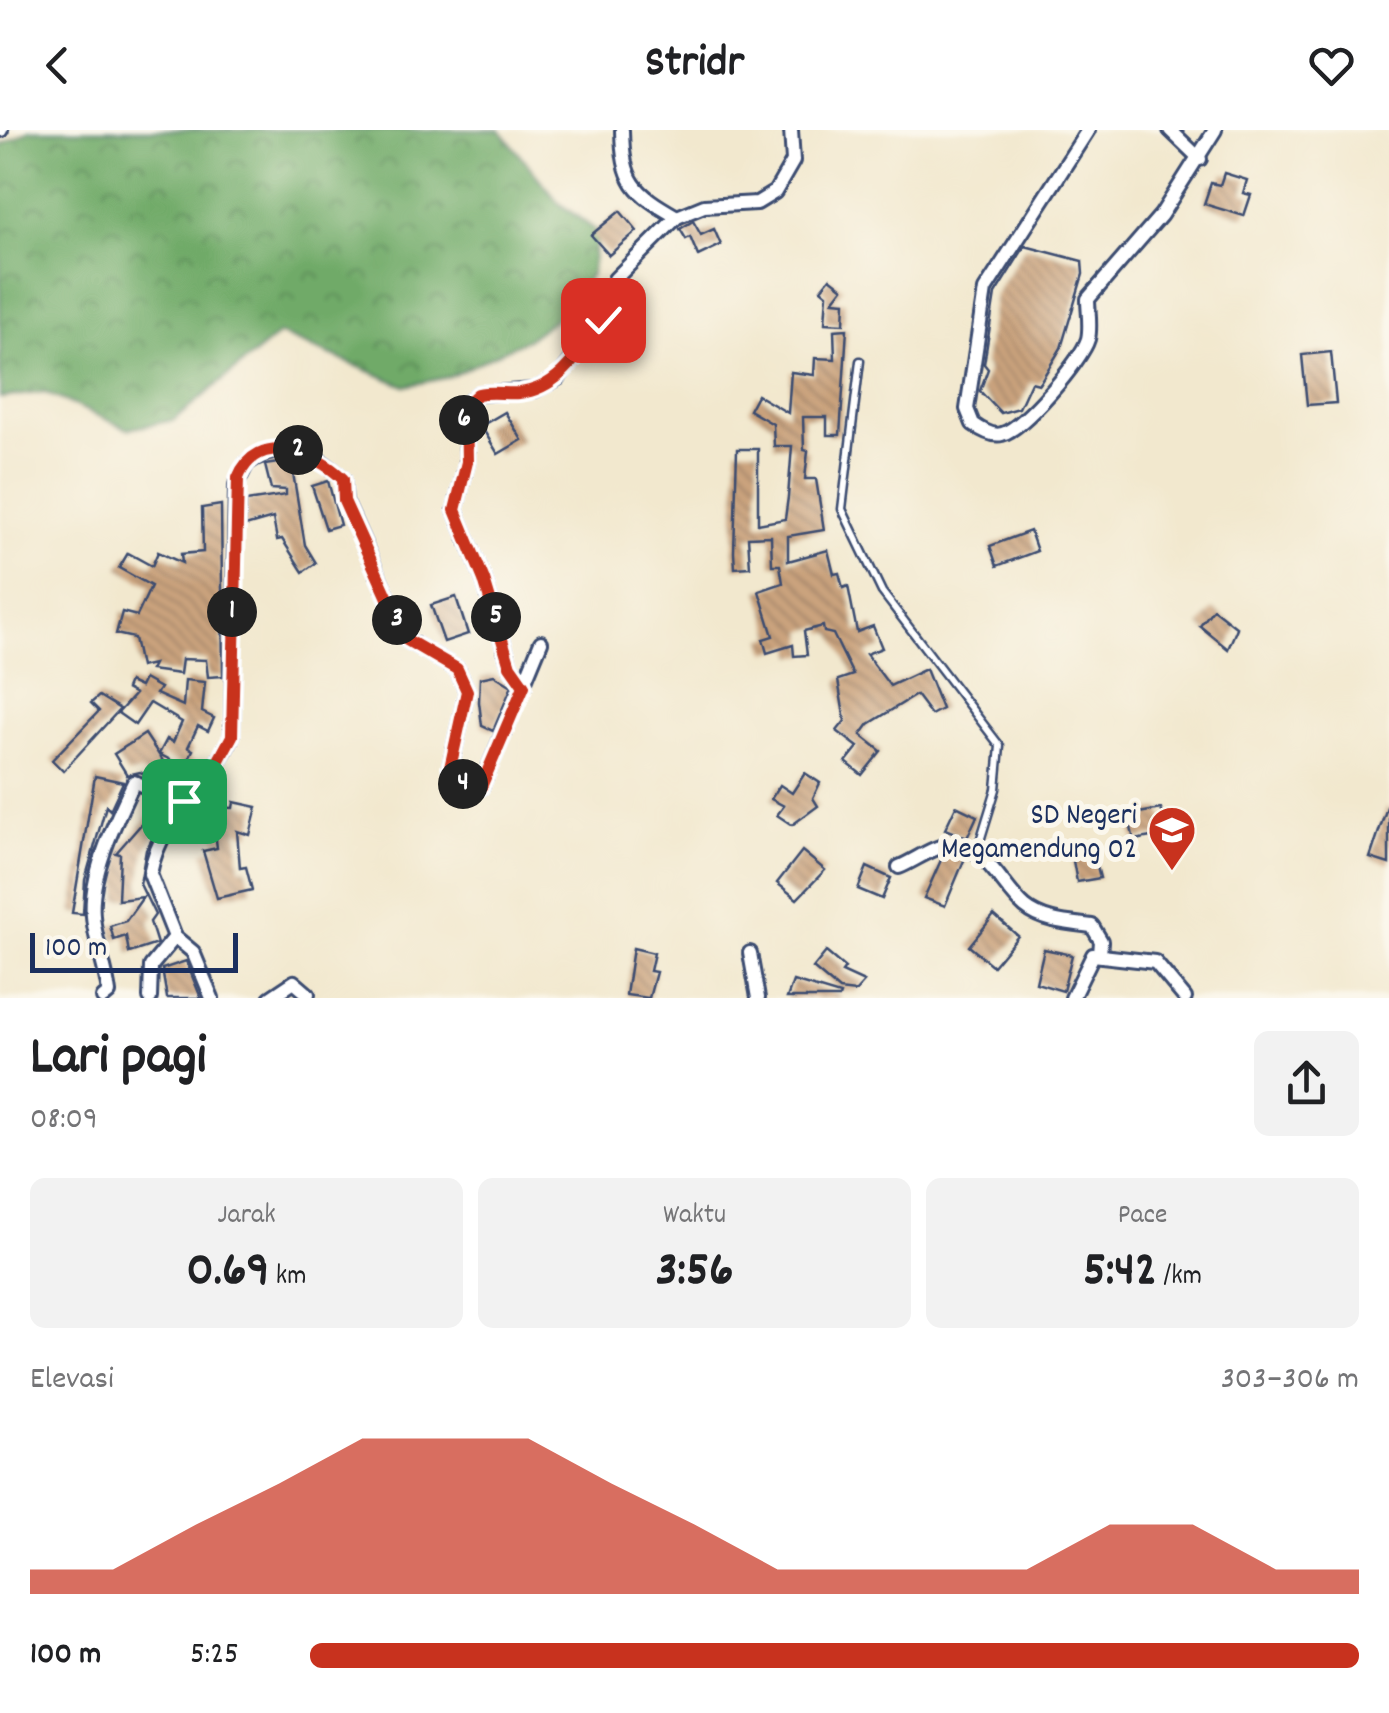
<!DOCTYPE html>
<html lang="id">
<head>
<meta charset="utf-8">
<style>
	body { margin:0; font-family:Dekko,sans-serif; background:#f2f2f2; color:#202124; height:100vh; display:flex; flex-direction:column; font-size:38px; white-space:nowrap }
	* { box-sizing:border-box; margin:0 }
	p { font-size:32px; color:#757577 }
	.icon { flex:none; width:55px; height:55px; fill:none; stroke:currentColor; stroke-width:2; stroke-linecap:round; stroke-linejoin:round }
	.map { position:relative; height:868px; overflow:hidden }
	.side { display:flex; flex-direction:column; background:#fff; flex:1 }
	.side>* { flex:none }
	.scale { position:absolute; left:30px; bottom:25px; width:208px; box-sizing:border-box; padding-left:10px; border:5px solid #1b2f5e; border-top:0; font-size:28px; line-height:35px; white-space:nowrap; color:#1b2f5e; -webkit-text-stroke:8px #fbf7ec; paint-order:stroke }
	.pin { position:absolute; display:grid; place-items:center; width:85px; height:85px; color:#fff; margin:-42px; border-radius:20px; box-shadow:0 5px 15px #0006 }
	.km { position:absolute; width:50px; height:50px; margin:-25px; border-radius:50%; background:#222; color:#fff; font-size:28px; line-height:50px; text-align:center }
	.round { display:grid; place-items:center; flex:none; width:105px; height:105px; border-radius:15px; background:#f2f2f2 }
	.headline { display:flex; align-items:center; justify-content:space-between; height:170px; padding:0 30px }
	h1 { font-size:55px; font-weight:800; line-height:75px }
	.stats { display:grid; grid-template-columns:repeat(3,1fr); gap:15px; height:170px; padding:10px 30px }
	.stats div { display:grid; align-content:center; border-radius:15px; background:#f2f2f2; text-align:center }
	.stats b { font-size:50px; font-weight:800 }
	.stats small { font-size:28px; font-weight:400 }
	.stats p { font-size:28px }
	.chart { height:280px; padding:20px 30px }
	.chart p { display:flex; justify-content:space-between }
	.chart svg { width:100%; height:180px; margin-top:10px; fill:#c8321e; opacity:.7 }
	ul { padding:0 30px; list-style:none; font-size:32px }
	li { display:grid; grid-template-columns:160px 120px 1fr; align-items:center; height:75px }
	li i { height:25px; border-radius:12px; background:#c8321e }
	header { display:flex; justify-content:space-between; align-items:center; height:130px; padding:0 30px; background:#fff; font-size:45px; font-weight:800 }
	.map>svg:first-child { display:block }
	.forest { fill:url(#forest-crowns); stroke:#466c63; stroke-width:2.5 }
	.building { fill:url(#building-back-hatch) }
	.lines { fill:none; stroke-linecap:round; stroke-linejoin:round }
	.service-casing { stroke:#3b4b6f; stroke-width:11 }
	.minor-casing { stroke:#3b4b6f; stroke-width:18 }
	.service { stroke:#fff; stroke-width:6 }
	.minor { stroke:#fff; stroke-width:12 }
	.route-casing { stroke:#fff; stroke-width:20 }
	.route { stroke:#c8321e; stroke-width:12 }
	.labels { text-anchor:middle; stroke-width:10; stroke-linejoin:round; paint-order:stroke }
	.poi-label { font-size:30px; fill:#1b2f5e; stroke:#fbf7ec; text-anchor:end }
</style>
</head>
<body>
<header><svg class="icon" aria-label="back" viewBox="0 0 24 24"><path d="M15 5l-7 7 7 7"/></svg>Stridr<svg class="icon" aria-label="heart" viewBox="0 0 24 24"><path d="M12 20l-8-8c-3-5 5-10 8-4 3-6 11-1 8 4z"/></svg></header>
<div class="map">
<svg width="1389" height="868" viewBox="0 0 1389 868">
	<defs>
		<pattern id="forest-crowns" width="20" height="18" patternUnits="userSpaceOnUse" patternTransform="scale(2.5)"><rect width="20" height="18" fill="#70aa68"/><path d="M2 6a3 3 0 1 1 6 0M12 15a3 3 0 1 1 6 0" fill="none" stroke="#5b8b59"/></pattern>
		<pattern id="building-back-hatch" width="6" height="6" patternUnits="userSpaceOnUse" patternTransform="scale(2.5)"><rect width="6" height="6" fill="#caa37d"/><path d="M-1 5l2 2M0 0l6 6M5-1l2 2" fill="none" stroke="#a3856a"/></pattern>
	</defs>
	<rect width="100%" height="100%" fill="#fbf7ec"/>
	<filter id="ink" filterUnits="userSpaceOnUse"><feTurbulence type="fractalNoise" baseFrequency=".01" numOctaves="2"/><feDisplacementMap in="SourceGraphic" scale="20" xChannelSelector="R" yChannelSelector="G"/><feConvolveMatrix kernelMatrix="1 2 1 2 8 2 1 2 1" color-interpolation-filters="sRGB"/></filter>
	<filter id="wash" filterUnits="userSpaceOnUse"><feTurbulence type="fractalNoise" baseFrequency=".0048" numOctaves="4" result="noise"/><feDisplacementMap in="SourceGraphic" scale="40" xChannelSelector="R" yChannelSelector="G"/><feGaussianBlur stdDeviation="2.25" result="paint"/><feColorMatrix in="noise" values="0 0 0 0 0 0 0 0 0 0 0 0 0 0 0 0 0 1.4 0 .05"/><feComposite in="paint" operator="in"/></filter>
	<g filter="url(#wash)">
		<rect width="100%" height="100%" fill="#f2e8ce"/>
		<path class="forest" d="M30,0H500L559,73L598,102L591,144L564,182L529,208L449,247L405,256L279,204L174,290L128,299L44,262L0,268V16Z"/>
		<g id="blocks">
			<g class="building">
				<path d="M1224,43L1247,50L1243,63L1251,65L1244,86L1204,74L1211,53L1220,55Z"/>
				<path d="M620,81L637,101L609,125L591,105Z"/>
				<path d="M693,91L701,105L714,99L721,115L698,126L690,107L686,109L680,99Z"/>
				<path d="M1025,116L1082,131L1083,144L1061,218L1039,254L1031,252L1019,278L1001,283L980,261L988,239L984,234L995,164Z"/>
				<path d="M830,148L843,158L833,171L845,172L844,194L825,193L827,164L821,159Z"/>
				<path d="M847,199L840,305H827V287H803L804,320L808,321L805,349H816L824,400L788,406V431L828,420L834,444L839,443L843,458L848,456L857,502L873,496L882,518L866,524L890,556L926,539L942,579L931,585L916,565L869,594L861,605L881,621L862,645L846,632L858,617L837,601L845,591L838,550L853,545L833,504L824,502L823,496L804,501L807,525L794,526L793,515L767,523L763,509L773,506L759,461L783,453L780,435H772L771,406L748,407L750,437L735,438L734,422L737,319H758V394L785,389L788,367L792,316H774L773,294L749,280L757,265L788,283L791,242L814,245L815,228L835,229L834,200Z"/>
				<path d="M1331,222L1336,273L1307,275L1302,225Z"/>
				<path d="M505,282L522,310L498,324L481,296Z"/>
				<path d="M291,331L305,415L316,433L303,442L282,409L277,410L273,388L245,396L246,371L286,365V360L271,359L265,335Z"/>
				<path d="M328,351L340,395L326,399L312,356Z"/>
				<path d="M221,375L223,546L208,547L206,530L182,529L180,544L150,540L153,534L140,537L134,508L116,504L122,482L137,486L151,456L119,438L128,423L152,436L158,422L182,433L181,424L203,422L202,378Z"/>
				<path d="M1030,401L1037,421L997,436L990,416Z"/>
				<path d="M456,467L468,504L444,512L431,475Z"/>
				<path d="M1213,479L1237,498L1228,519L1200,496Z"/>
				<path d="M494,545L512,556L493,601L482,596L479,572L480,548Z"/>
				<path d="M144,549L160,558L156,564L183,576L185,550L205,552L202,582L214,588L208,601L198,596L188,617L193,620L189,628L201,638L184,659L176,652L186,638L159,624L167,609L173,612L182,592L150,573L135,595L118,583L135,564L126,559L129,552L140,557Z"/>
				<path d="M99,566L120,579L63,641L52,630L99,581L91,573Z"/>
				<path d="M145,604L163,631L154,649L140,642L127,645L114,624Z"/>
				<path d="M805,643L820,653L813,668L818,676L792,695L777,685L784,676L771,669L780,655L792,663Z"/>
				<path d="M95,646L123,652L110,680L106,676L85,750L83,784L72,783Z"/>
				<path d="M234,672L257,677L250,705L237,701L240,738L246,737L252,760L217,768L203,721L217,718L212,677L233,678Z"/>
				<path d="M159,674L168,680L146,720L140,754L155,785L150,792L157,814L129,823L126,806L114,810L110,796L126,791L143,767L118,770L120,724L116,723Z"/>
				<path d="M956,676L977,686L967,708L945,699Z"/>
				<path d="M1387,677L1389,678V734L1370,728Z"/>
				<path d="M1161,679L1168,704L1134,710L1128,685Z"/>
				<path d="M1092,716L1100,748L1077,752L1071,720Z"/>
				<path d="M802,721L825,740L797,769L777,753Z"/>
				<path d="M949,725L965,728L945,776L924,768L941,730Z"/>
				<path d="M867,737L891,748L882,769L858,759Z"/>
				<path d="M994,785L1018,806L993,836L969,816Z"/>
				<path d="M633,818L654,823L650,841L656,842L649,868L626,865Z"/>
				<path d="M1044,819L1072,825L1063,861L1036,853Z"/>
				<path d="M826,822L845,838L842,842L864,852L855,862L839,860L813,838Z"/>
				<path d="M186,831L201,868H167L162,839Z"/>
				<path d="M793,851L840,865L839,868H787Z"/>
			</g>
		</g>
	</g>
	<g filter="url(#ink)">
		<use href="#blocks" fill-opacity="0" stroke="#3b4b6f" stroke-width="2.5"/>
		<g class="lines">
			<g class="service-casing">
				<path id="service" d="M860,231L842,379L882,462L1000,616L996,659L976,724"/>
			</g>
			<g class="minor-casing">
				<g id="minor">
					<path d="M0,0H1"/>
					<path d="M622,0C623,52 633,62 677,87"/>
					<path d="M1088,0L985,160L967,279L973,294C980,299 992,307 1002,304C1023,299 1082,230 1088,209C1091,197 1088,181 1088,169L1161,85L1215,0"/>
					<path d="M1170,0L1200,29"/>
					<path d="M524,556L510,536L484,450L455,380L467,332L465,275L478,264L535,260L558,248L603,190L615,149L677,87L704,76L757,73L775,62L793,31L791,0"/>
					<path d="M899,737C914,731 934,716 949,715C986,713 1001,757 1025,777C1043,792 1070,793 1092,796L1101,811L1100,825"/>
					<path d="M750,823L758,868"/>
					<path d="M103,868L109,863C106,837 95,812 93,786C89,744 116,690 134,652L184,671"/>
					<path d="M150,868L151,836L175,807"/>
					<path d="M212,868L193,822L175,807L150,744C160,686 210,657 232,606L236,355L247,333C284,310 313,320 343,349L345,371L407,510L457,539L467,561L450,638L467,657H481L541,512"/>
					<path d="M270,868L294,852L308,864"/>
					<path d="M1072,868L1093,825L1155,832L1185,868"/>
				</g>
			</g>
			<use href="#service" class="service"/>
			<use href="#minor" class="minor"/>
		</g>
	</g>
	<g class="lines" filter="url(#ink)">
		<g class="route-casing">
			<path id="route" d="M184,671L213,641L232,606L238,348C258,299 315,322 343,349L344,371L407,510L457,539L467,561L450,638L467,656L481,657L524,556L510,536L484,450L455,380L467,332L466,275L478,264C492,261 505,264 519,263C560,259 580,221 603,190"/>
		</g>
		<use href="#route" class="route"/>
	</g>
	<defs>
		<g id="school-pin" transform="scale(2.5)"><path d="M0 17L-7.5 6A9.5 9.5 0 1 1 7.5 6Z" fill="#c8321e" stroke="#fbf7ec"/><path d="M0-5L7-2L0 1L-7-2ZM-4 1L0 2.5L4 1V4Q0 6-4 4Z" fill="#fff"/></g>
	</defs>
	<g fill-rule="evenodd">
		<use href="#school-pin" x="1172" y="700"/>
	</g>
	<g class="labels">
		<g class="poi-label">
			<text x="1137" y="693">SD Negeri<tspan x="1137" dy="34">Megamendung 02</tspan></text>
		</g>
	</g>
</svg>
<div class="scale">100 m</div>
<div class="pin" style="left:184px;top:671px;background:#1e9e55"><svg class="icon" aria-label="arrive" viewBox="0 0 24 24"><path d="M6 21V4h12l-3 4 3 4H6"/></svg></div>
<div class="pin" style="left:603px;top:190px;background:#d93025"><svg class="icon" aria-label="check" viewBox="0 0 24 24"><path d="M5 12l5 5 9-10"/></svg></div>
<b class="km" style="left:232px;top:482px">1</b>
<b class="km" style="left:298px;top:320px">2</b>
<b class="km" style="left:397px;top:490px">3</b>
<b class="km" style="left:463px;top:654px">4</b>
<b class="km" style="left:496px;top:487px">5</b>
<b class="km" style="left:464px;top:290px">6</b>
</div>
<section class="side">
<div class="headline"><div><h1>Lari pagi</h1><p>08:09</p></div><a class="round"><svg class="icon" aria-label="share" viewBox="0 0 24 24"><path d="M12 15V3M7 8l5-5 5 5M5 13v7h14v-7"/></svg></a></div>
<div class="stats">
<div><p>Jarak</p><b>0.69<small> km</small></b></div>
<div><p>Waktu</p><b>3:56</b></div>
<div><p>Pace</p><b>5:42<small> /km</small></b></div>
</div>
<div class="chart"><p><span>Elevasi</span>303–306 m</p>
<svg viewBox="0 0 160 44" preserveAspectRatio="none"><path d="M0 44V38L10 38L20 27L30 17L40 6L50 6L60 6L70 17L80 27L90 38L100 38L110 38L120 38L130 27L140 27L150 38L160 38V44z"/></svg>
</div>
<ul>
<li><b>100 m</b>5:25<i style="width:100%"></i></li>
</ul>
</section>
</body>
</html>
